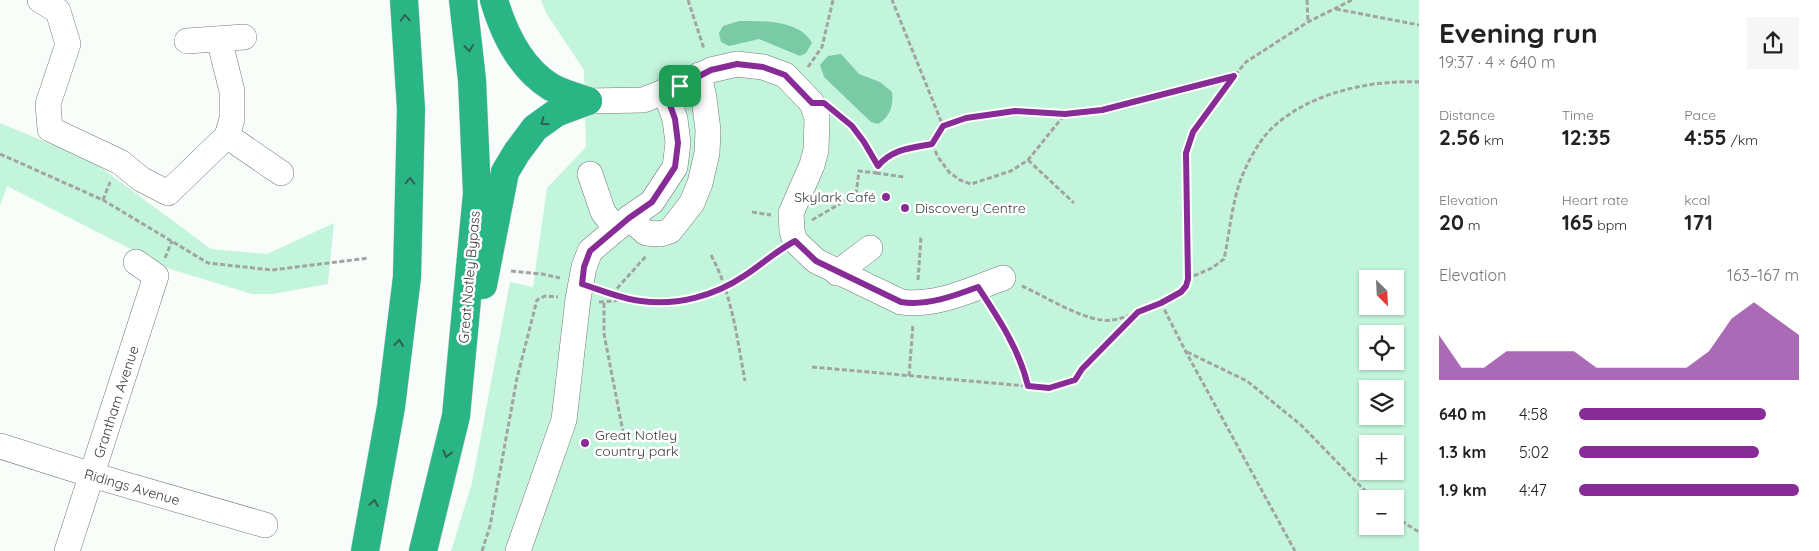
<!DOCTYPE html>
<html lang="en">
<head>
<meta charset="utf-8">
<style>
	body { margin:0; font-family:Quicksand,sans-serif; background:#f6f6f6; color:#222; height:100vh; display:flex; flex-direction:column; font-size:19px; white-space:nowrap }
	* { box-sizing:border-box; margin:0 }
	p { font-size:16px; color:#767676 }
	.icon { flex:none; width:28px; height:28px; fill:none; stroke:currentColor; stroke-width:2; stroke-linecap:round; stroke-linejoin:round }
	.map { position:relative; flex:1; overflow:hidden }
	.details { display:flex; flex-direction:column; background:#fff; width:400px }
	.details>* { flex:none }
	.needle { width:32px; rotate:156deg }
	.controls { position:absolute; left:1359px; top:270px; display:grid; gap:10px }
	.controls a { display:grid; place-items:center; width:45px; height:45px; border-radius:0px; background:#fff; box-shadow:0 1px 4px #0004; font-size:25px }
	.pin { position:absolute; display:grid; place-items:center; width:42px; height:42px; color:#fff; margin:-21px; border-radius:10px; box-shadow:0 2px 8px #0006 }
	.round { display:grid; place-items:center; flex:none; width:52px; height:52px; border-radius:0px; background:#f6f6f6 }
	.overview { display:flex; align-items:center; justify-content:space-between; height:85px; padding:0 20px }
	h1 { font-size:28px; font-weight:700; line-height:38px }
	.metrics { display:grid; grid-template-columns:repeat(3,1fr); gap:8px; height:85px; padding:5px 20px }
	.metrics div { display:grid; align-content:center }
	.metrics b { font-size:21px; font-weight:700 }
	.metrics small { font-size:14px; font-weight:400 }
	.metrics p { font-size:14px }
	.chart { height:140px; padding:10px 20px }
	.chart p { display:flex; justify-content:space-between }
	.chart svg { width:100%; height:90px; margin-top:5px; fill:#872c97; opacity:.7 }
	ul { padding:0 20px; list-style:none; font-size:16px }
	li { display:grid; grid-template-columns:80px 60px 1fr; align-items:center; height:38px }
	li i { height:12px; border-radius:6px; background:#872c97 }
	main { display:flex; flex:1; min-height:0 }
	.map>svg:first-child { display:block }
	.green { fill:#c3f5dc; fill-rule:evenodd }
	.water { fill:#79caa5 }
	.lines { fill:none; stroke-linecap:round; stroke-linejoin:round }
	.minor-casing { stroke:#747976; stroke-width:26 }
	.highway-casing { stroke:#d7d8d8; stroke-width:29 }
	.path { stroke:#a1a4a2; stroke-width:3; stroke-dasharray:5 2.5; stroke-linecap:butt }
	.minor { stroke:#fff; stroke-width:25 }
	.highway { stroke:#2ab684; stroke-width:28 }
	.oneway { stroke:#346050 }
	.route-casing { stroke:#fff; stroke-width:10 }
	.route { stroke:#872c97; stroke-width:6 }
	.poi-dot { fill:#872c97; stroke:#fff; stroke-width:2 }
	.labels { text-anchor:middle; stroke-width:5; stroke-linejoin:round; paint-order:stroke }
	.poi-label { font-size:14px; fill:#393b3a; stroke:#fff; text-anchor:start }
	.street-label { font-size:14px; fill:#393b3a; stroke:#fff }
</style>
</head>
<body>
<main>
<div class="map">
<svg width="1419" height="551" viewBox="0 0 1419 551">
	<rect width="100%" height="100%" fill="#f8fdfa"/>
	<g class="green">
		<path d="M541,0H1419V551H451L472,483L510,282L533,287L547,188L586,147L584,70L546,13ZM1368,279H1395V306H1368ZM1368,334H1395V361H1368ZM1368,389H1395V416H1368ZM1368,444H1395V471H1368ZM1368,499H1395V526H1368Z"/>
		<path d="M0,123L92,161L211,249L267,254L334,223L328,284L273,294H252L170,269L7,186L0,206Z"/>
	</g>
	<g class="water">
		<path d="M739,21C762,21 800,20 812,43L806,53L800,56L759,39L729,46L721,42L719,33L723,26Z"/>
		<path d="M841,54L859,74L880,82L892,92C894,105 890,117 878,124L871,122L824,77L820,65L828,56Z"/>
	</g>
	<g class="lines">
		<g class="minor-casing">
			<g id="minor">
				<path d="M40,0L58,11L68,44L48,104L50,129L120,162L141,179L168,193L227,136L232,119V91L219,39"/>
				<path d="M187,41L244,37"/>
				<path d="M588,101L643,100L680,86L711,70L737,64L763,67L785,75L812,103L817,118L816,150L812,165L791,213L792,231L795,241L816,261L901,302C936,307 972,289 1003,278"/>
				<path d="M227,136L281,173"/>
				<path d="M590,174L603,212L616,229"/>
				<path d="M629,218L646,233L660,234L670,231L692,203L700,183L707,153L708,130L704,98L699,75"/>
				<path d="M837,273L870,248"/>
				<path d="M0,446L92,475L265,525"/>
				<path d="M67,551L156,276L136,262"/>
				<path d="M518,551L564,420L578,299L584,267L590,251L629,218L652,202L675,167L678,143L675,119L665,91"/>
			</g>
		</g>
		<g class="highway-casing">
			<g id="highway">
				<path d="M494,0C504,34 520,68 551,87C562,93 576,97 588,101"/>
				<path d="M483,285L505,172L517,152L535,128L556,113L588,101"/>
				<path d="M365,551L391,407L407,277L411,109L404,0"/>
				<path d="M423,551L456,416L477,193L472,80L463,0"/>
			</g>
		</g>
		<g class="path">
			<path d="M688,0L704,49"/>
			<path d="M1307,0L1308,22"/>
			<path d="M1336,9L1419,25"/>
			<path d="M808,67L822,47L833,0"/>
			<path d="M839,115L852,126L878,166C892,149 911,148 932,144L943,126L892,0"/>
			<path d="M943,126L967,118L1015,111L1065,114L1102,110L1233,76"/>
			<path d="M932,144L938,157L949,172L960,180L971,184L1011,171L1028,160L1065,114"/>
			<path d="M0,154L103,200L208,263L272,270L369,258"/>
			<path d="M1028,160L1074,203"/>
			<path d="M876,173L904,177"/>
			<path d="M103,200L110,182"/>
			<path d="M855,202L859,171L876,173L878,166"/>
			<path d="M752,212L771,215"/>
			<path d="M812,220L848,199L867,203"/>
			<path d="M711,255C732,294 737,338 745,381"/>
			<path d="M165,258L172,241"/>
			<path d="M511,271L542,274L560,278"/>
			<path d="M1187,279L1212,268L1224,259C1229,236 1231,211 1238,188C1243,170 1257,143 1271,129C1308,93 1369,80 1419,82"/>
			<path d="M918,280L921,237"/>
			<path d="M1022,286C1045,296 1088,324 1112,320C1127,318 1142,310 1156,305C1170,300 1183,294 1187,279L1186,153L1193,132L1222,91L1246,62L1308,22L1352,0"/>
			<path d="M602,290C614,294 626,298 639,301C693,311 737,282 778,251"/>
			<path d="M612,294L647,255"/>
			<path d="M599,302L615,301L623,297"/>
			<path d="M604,303V334L625,442"/>
			<path d="M1161,303L1186,352L1295,551"/>
			<path d="M991,306C1007,332 1021,357 1028,386"/>
			<path d="M1187,352L1247,381L1301,425L1373,499"/>
			<path d="M812,367L1049,388L1075,380L1082,369L1137,313"/>
			<path d="M909,376L913,324"/>
			<path d="M1395,517L1419,532"/>
			<path d="M482,551L490,526L517,378L537,300L545,296L558,297"/>
		</g>
		<use href="#minor" class="minor"/>
		<use href="#highway" class="highway"/>
	</g>
	<defs><path id="oneway-chevron" d="M-2-3.5L2.5 0L-2 3.5" fill="none" stroke-width="1.6" stroke-linecap="round" stroke-linejoin="round" transform="scale(1.25)"/></defs>
	<g class="oneway">
		<use href="#oneway-chevron" transform="translate(405 18) rotate(-94)"/>
		<use href="#oneway-chevron" transform="translate(469 48) rotate(84)"/>
		<use href="#oneway-chevron" transform="translate(544 122) rotate(145)"/>
		<use href="#oneway-chevron" transform="translate(410 181) rotate(-89)"/>
		<use href="#oneway-chevron" transform="translate(399 343) rotate(-83)"/>
		<use href="#oneway-chevron" transform="translate(447 454) rotate(104)"/>
		<use href="#oneway-chevron" transform="translate(374 503) rotate(-80)"/>
	</g>
	<g class="lines">
		<g class="route-casing">
			<path id="route" d="M737,64L763,67L785,75L812,103H824L852,126L864,142L878,166C892,149 911,148 932,144L943,126L966,118L1015,111L1065,114L1102,110L1234,76L1193,132L1186,153L1188,279L1186,286L1181,292L1161,303L1138,312L1082,369L1075,380L1049,388L1028,386C1019,349 999,319 978,287C954,296 927,306 901,302L816,261L795,241C776,251 761,265 744,276C714,296 677,306 641,301C621,299 601,290 582,284L584,267L590,251L629,218L652,202L675,167L678,143L675,119L665,91L680,86L711,70Z"/>
		</g>
		<use href="#route" class="route"/>
	</g>
	<g class="poi-dot">
		<circle cx="886" cy="197" r="5"/>
		<circle cx="905" cy="208" r="5"/>
		<circle cx="585" cy="443" r="5"/>
	</g>
	<g class="labels">
		<g class="poi-label">
			<text x="876" y="202" text-anchor="end">Skylark Café</text>
			<text x="915" y="213">Discovery Centre</text>
			<text x="595" y="440">Great Notley<tspan x="595" dy="16">country park</tspan></text>
		</g>
		<g class="street-label">
			<text transform="translate(469 277) rotate(-85)" y="5">Great Notley Bypass</text>
			<text transform="translate(116 402) rotate(-72)" y="5">Grantham Avenue</text>
			<text transform="translate(132 487) rotate(16)" y="5">Ridings Avenue</text>
		</g>
	</g>
</svg>
<div class="controls">
<a><svg class="needle" viewBox="-14 -14 28 28"><path d="M0-13l5 13h-10z" fill="#e53935"/><path d="M0 13l5-13h-10z" fill="#767676"/></svg></a>
<a><svg class="icon" aria-label="locate" viewBox="0 0 24 24"><circle cx="12" cy="12" r="6"/><path d="M12 2v4M12 18v4M2 12h4M18 12h4"/></svg></a>
<a><svg class="icon" aria-label="layers" viewBox="0 0 24 24"><path d="M12 4l9 5-9 5-9-5zM3 14l9 5 9-5"/></svg></a>
<a>+</a>
<a>−</a>
</div>
<div class="pin" style="left:680px;top:86px;background:#1e9e55"><svg class="icon" aria-label="arrive" viewBox="0 0 24 24"><path d="M6 21V4h12l-3 4 3 4H6"/></svg></div>
</div>
<section class="details">
<div class="overview"><div><h1>Evening run</h1><p>19:37 · 4 × 640 m</p></div><a class="round"><svg class="icon" aria-label="share" viewBox="0 0 24 24"><path d="M12 15V3M7 8l5-5 5 5M5 13v7h14v-7"/></svg></a></div>
<div class="metrics">
<div><p>Distance</p><b>2.56<small> km</small></b></div>
<div><p>Time</p><b>12:35</b></div>
<div><p>Pace</p><b>4:55<small> /km</small></b></div>
</div>
<div class="metrics">
<div><p>Elevation</p><b>20<small> m</small></b></div>
<div><p>Heart rate</p><b>165<small> bpm</small></b></div>
<div><p>kcal</p><b>171</b></div>
</div>
<div class="chart"><p><span>Elevation</span>163–167 m</p>
<svg viewBox="0 0 160 44" preserveAspectRatio="none"><path d="M0 44V22L10 38L20 38L30 30L40 30L50 30L60 30L70 38L80 38L90 38L100 38L110 38L120 30L130 14L140 6L150 14L160 22V44z"/></svg>
</div>
<ul>
<li><b>640 m</b>4:58<i style="width:85%"></i></li>
<li><b>1.3 km</b>5:02<i style="width:82%"></i></li>
<li><b>1.9 km</b>4:47<i style="width:100%"></i></li>
</ul>
</section>
</main>
</body>
</html>
